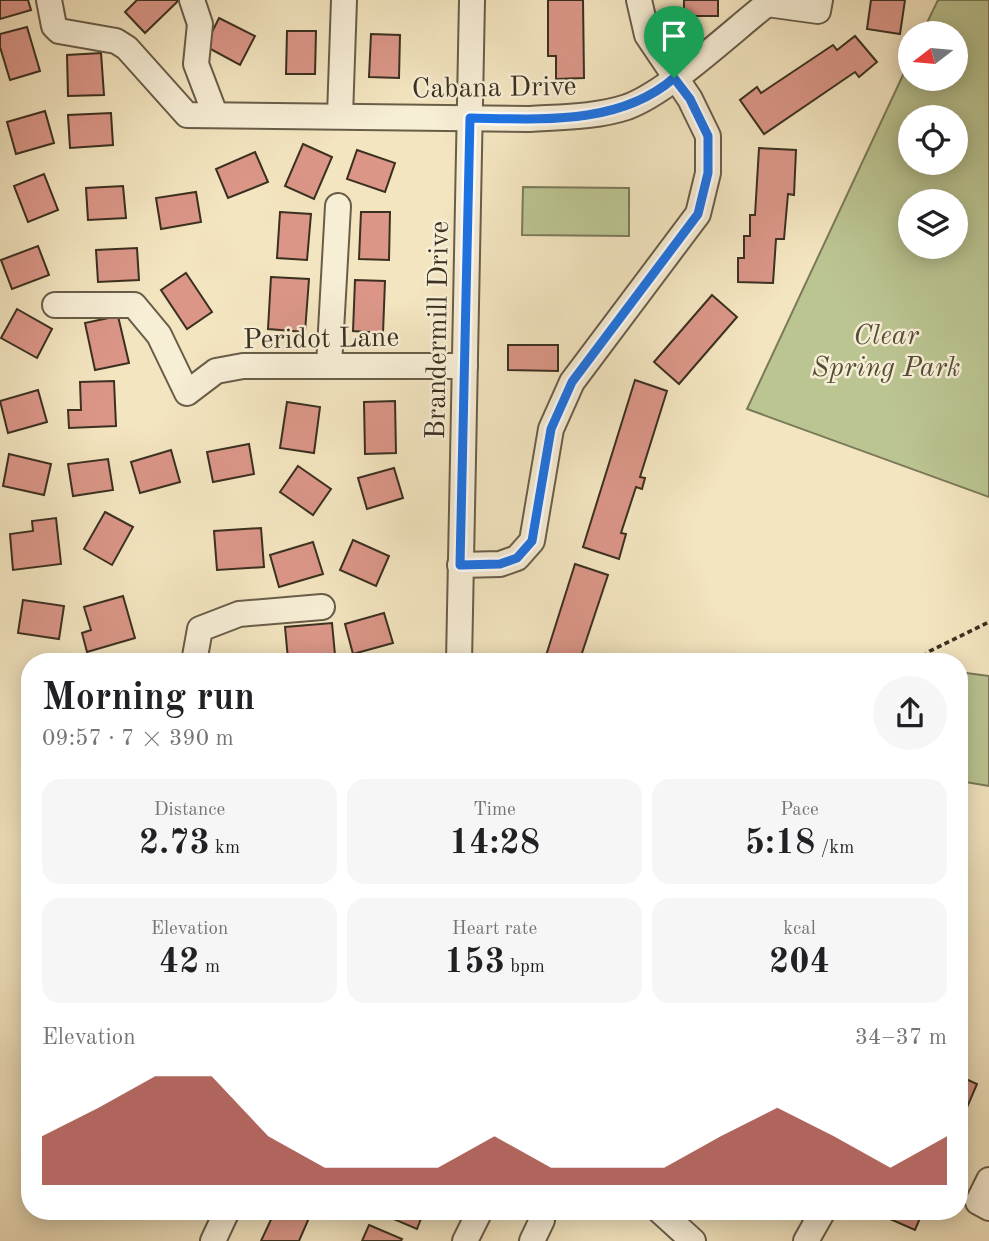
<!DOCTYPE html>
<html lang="en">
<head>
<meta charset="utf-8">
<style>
	body { margin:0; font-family:"Old Standard TT",serif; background:#f6f6f6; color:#202124; height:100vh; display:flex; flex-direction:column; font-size:26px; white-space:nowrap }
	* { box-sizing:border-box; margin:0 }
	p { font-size:23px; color:#757577 }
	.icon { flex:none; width:38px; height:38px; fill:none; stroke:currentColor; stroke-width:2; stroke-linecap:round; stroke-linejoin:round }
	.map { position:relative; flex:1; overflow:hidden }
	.panel { position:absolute; left:21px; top:653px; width:947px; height:567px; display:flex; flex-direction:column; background:#fff; border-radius:28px; box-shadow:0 4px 18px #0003 }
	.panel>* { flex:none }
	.needle { width:46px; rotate:254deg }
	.controls { position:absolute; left:898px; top:21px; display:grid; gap:14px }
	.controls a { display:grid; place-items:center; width:70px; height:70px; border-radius:50%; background:#fff; box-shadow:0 4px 18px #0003; font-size:35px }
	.pin { position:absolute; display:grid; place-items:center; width:60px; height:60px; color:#fff; margin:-72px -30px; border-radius:50% 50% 50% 0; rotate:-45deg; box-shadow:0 0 7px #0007 }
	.pin .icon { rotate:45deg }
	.round { display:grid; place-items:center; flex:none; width:74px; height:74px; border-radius:37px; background:#f6f6f6 }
	.overview { display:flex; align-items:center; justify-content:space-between; height:119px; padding:0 21px }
	h1 { font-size:38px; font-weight:700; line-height:52px }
	.stats { display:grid; grid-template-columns:repeat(3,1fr); gap:10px; height:119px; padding:7px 21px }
	.stats div { display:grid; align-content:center; border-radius:18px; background:#f6f6f6; text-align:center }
	.stats b { font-size:35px; font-weight:700 }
	.stats small { font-size:19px; font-weight:400 }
	.stats p { font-size:19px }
	.chart { height:196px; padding:14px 21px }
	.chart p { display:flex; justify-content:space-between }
	.chart svg { width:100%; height:126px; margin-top:7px; fill:#8f2418; opacity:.7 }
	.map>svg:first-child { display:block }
	.green { fill:#bbc592; stroke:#7b7a59; stroke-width:2; fill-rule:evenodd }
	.building { fill:#db9688; stroke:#3b3020; stroke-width:2 }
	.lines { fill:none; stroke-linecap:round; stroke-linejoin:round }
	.minor-casing { stroke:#695d48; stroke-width:28 }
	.path { stroke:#3b3020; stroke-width:3.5; stroke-dasharray:5 3.5; stroke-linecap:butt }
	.minor { stroke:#f7eed6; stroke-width:24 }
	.route-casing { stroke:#fff; stroke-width:14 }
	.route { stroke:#1a73e8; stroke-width:9 }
	.labels { text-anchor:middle; stroke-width:5; stroke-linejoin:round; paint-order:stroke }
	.street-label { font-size:28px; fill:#3b3020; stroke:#f7eed6 }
	.park-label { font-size:28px; font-style:italic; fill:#554e37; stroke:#f7eed6 }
</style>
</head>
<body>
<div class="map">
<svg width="989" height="1241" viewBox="0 0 989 1241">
	<rect width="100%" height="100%" fill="#f3e5c0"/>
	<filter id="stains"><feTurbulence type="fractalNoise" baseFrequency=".00286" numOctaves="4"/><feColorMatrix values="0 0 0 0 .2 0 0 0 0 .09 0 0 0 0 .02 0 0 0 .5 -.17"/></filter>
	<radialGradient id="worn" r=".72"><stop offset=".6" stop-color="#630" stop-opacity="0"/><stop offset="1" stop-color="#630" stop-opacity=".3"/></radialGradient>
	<g class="green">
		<path d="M938,0H989V497L747,409L910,60V79H956V33H922ZM956,117V163H910V117ZM910,201H956V247H910Z"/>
		<path d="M523,187L629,188V236L522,235Z"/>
		<path d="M959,672L989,676V786L959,781Z"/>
	</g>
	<g class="building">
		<path d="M0,0H28L31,10L0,19Z"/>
		<path d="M137,0H177L178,1L145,33L125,12Z"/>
		<path d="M548,0H583L584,78L556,79V56H548Z"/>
		<rect x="684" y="0" width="34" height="16"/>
		<path d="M871,0H905L900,34L867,29Z"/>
		<path d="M219,18L255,36L240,65L205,46Z"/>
		<path d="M27,27L40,71L10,80L0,47V34Z"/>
		<path d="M287,31H316L315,74H286Z"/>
		<path d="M371,34L400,35L399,78L369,77Z"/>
		<path d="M855,36L877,62L859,77L855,72L764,134L740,100L757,87L761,93L833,45L837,50Z"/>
		<path d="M101,53L104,95L68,96L67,55Z"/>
		<path d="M45,111L54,143L16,154L7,122Z"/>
		<path d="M111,113L113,145L70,148L68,115Z"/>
		<path d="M303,144L332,157L314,199L285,186Z"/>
		<path d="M759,148L796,150L794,195L788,194L784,239H776L773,283L738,282V258H744V236H750V215H755Z"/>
		<path d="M357,150L395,163L385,192L347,179Z"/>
		<path d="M255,152L268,182L228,198L216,169Z"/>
		<path d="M44,174L58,210L28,222L14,186Z"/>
		<path d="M123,186L126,218L88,220L86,188Z"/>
		<path d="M196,192L201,222L161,229L156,198Z"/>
		<path d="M280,212L311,214L307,260L277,258Z"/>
		<path d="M361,212H390L389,260L359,259Z"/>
		<path d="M38,246L49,275L12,289L1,260Z"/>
		<path d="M137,248L139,280L98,282L96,250Z"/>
		<path d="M186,273L212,312L187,329L161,290Z"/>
		<path d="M271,277L309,279L305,332L268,329Z"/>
		<path d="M355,280L385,281L383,333L353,331Z"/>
		<path d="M712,295L737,317L679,384L654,362Z"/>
		<path d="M17,309L52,329L37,358L1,338Z"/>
		<path d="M118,316L129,363L95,370L85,323Z"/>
		<path d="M508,345H558V371L508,370Z"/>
		<path d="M635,380L667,391L640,477L645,478L642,489L636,487L621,533L626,534L619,559L583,547Z"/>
		<path d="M114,381L116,426L69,428L68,410H81L80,382Z"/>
		<path d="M38,390L47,422L8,433L0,401Z"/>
		<path d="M395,401L396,453L365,454L364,402Z"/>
		<path d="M287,402L320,407L314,453L280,448Z"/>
		<path d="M249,444L254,474L213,482L207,452Z"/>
		<path d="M171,450L180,482L140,493L131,462Z"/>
		<path d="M9,454L51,464L44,495L3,486Z"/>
		<path d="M108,459L113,490L73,496L68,464Z"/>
		<path d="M298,466L331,489L313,515L280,492Z"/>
		<path d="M394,468L403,498L367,509L358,478Z"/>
		<path d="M105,512L133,527L112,565L84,549Z"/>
		<path d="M56,518L61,564L13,570L10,534L33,531L32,521Z"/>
		<path d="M261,528L264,567L217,570L214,531Z"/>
		<path d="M353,540L389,556L376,586L340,570Z"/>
		<path d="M313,542L323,574L279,587L270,555Z"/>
		<path d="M575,564L608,575L579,662H544Z"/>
		<path d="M123,596L135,638L87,652L82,633L91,630L84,607Z"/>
		<path d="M23,600L64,606L59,639L18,633Z"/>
		<path d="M384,613L393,643L353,654L345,624Z"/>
		<path d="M332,623L335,655L288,659L285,627Z"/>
		<path d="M959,1076L977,1084L959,1126Z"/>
		<path d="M275,1211H312L299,1241H261Z"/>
		<path d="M385,1211H424L417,1229L384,1215Z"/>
		<path d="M885,1211H923L915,1230L883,1216Z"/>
		<path d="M369,1225L402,1239L401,1241H362Z"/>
	</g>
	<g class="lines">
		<g class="minor-casing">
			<g id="minor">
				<path d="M49,0L54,26L59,31L116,41L127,48L187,115L530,119C562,117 597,117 627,107C668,92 730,33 767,4V0"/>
				<path d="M192,0L200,24L196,64L215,114"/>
				<path d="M767,4L818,11L820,0"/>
				<path d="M340,116L344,0"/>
				<path d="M55,305H134L159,335L187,393L216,371L243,366H465"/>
				<path d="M329,366L338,206"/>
				<path d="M460,565L500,564L517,558L532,541L551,429L572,382L698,214L708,173V136L690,99L647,35L639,0"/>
				<path d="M194,662L200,629L239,614L322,607"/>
				<path d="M459,662L472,0"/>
				<path d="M989,1180L978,1202L989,1208"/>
				<path d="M660,1211L693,1241"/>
				<path d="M213,1241L227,1211"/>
				<path d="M465,1241L480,1211"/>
				<path d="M532,1241L542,1220V1211"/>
				<path d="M806,1241L823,1211"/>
			</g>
		</g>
		<path class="path" d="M916,662L930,651L989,622"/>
		<use href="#minor" class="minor"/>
	</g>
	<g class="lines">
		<g class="route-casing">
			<path id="route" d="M674,78L690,99L708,136V173L698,214L572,382L551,429L532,541L517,558L500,564L460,565L470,118C539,119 619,126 674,78Z"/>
		</g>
		<use href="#route" class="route"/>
	</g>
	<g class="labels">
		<g class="street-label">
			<text transform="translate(494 86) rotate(-1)" y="10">Cabana Drive</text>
			<text transform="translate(436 330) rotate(-89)" y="10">Brandermill Drive</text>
			<text transform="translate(321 337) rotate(-1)" y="10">Peridot Lane</text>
		</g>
		<g class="park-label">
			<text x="886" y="344">Clear<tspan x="886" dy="32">Spring Park</tspan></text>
		</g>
	</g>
	<rect width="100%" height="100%" filter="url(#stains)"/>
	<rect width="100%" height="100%" fill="url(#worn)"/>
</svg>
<div class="controls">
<a><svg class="needle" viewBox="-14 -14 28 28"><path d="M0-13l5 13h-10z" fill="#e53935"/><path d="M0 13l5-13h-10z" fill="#757577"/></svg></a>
<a><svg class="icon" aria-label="locate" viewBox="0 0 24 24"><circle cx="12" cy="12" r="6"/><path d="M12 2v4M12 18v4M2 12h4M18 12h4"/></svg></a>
<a><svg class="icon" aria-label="layers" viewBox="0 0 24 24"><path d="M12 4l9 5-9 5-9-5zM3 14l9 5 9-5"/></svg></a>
</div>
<div class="pin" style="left:674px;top:78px;background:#1e9e55"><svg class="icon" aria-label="arrive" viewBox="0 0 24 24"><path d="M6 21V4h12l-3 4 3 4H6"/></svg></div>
<section class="panel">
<div class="overview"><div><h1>Morning run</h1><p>09:57 · 7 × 390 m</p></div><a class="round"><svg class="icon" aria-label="share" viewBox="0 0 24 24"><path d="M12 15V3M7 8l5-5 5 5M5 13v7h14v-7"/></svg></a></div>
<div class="stats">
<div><p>Distance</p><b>2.73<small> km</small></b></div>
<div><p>Time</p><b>14:28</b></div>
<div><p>Pace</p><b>5:18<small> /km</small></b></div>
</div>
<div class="stats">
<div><p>Elevation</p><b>42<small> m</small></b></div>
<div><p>Heart rate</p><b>153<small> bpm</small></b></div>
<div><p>kcal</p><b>204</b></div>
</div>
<div class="chart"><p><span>Elevation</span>34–37 m</p>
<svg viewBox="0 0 160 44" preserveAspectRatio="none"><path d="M0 44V27L10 17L20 6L30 6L40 27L50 38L60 38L70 38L80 27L90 38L100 38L110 38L120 27L130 17L140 27L150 38L160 27V44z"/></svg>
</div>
</section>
</div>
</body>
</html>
